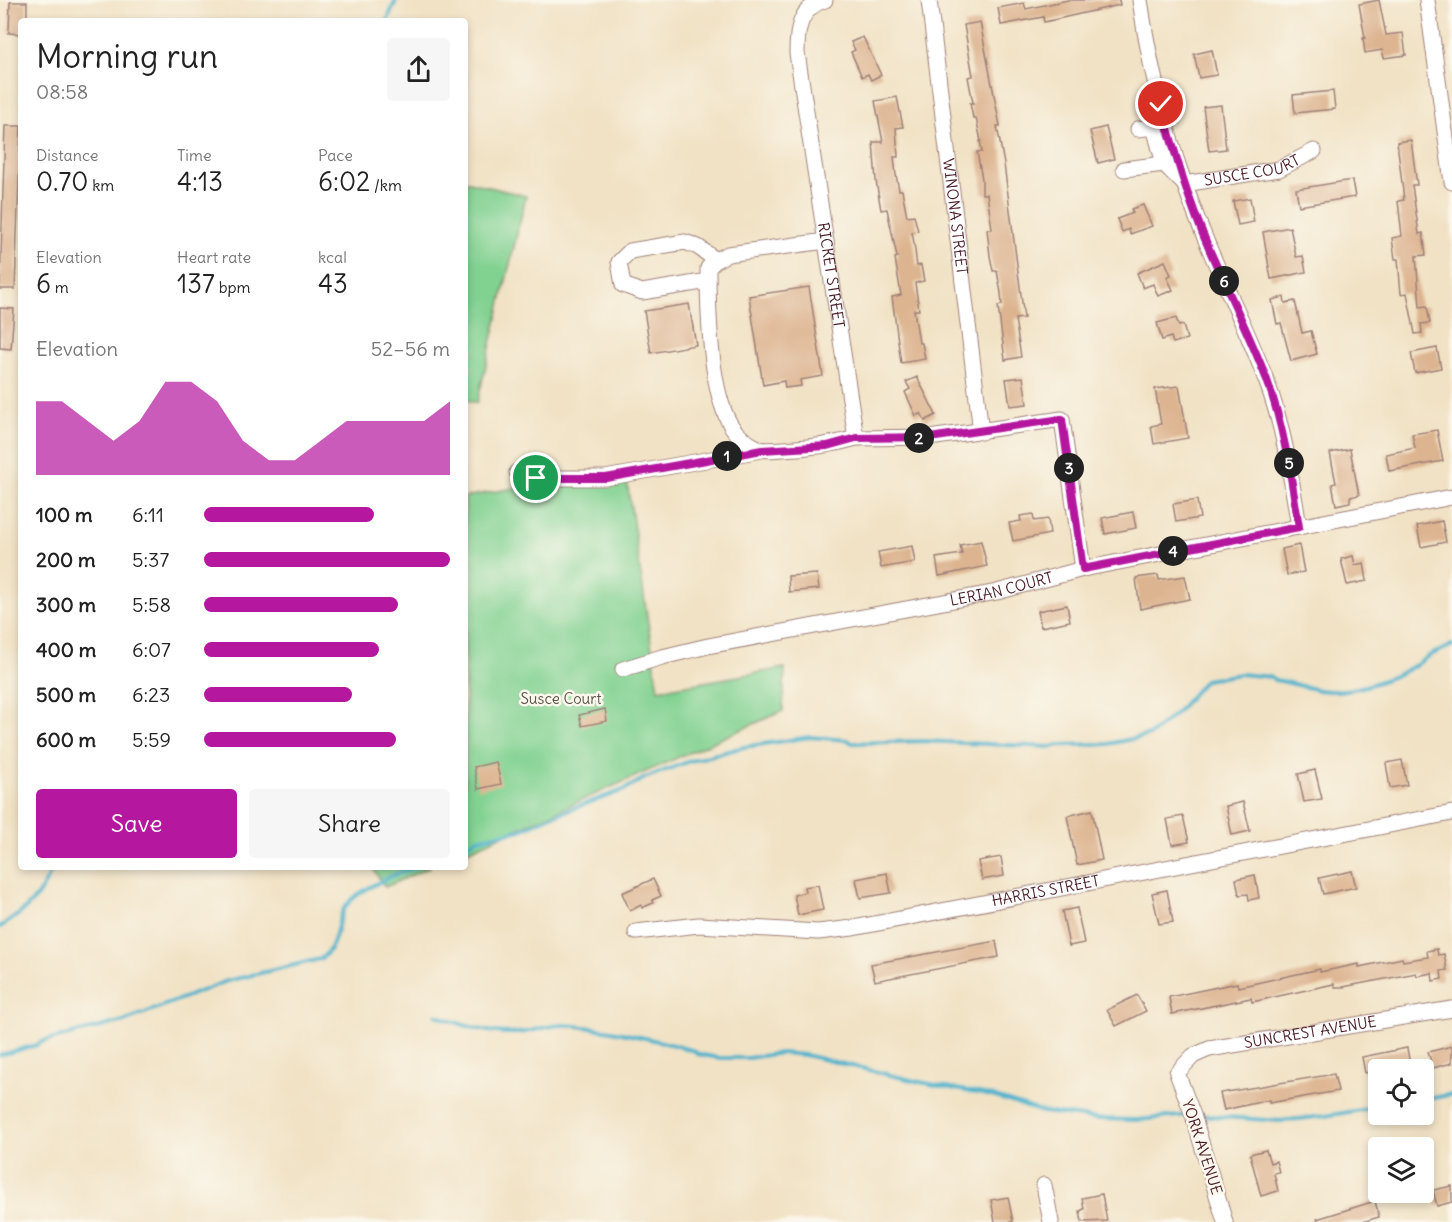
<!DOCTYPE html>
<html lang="en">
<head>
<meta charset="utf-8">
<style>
	body { margin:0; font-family:Delius,sans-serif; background:#f6f6f6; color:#222; height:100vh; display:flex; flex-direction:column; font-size:22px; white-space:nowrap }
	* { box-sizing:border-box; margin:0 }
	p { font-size:20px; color:#767676 }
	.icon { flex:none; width:33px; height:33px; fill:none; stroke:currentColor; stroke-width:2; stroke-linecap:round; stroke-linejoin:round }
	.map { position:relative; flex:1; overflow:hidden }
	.panel { position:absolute; left:18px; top:18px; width:450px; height:852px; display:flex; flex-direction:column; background:#fff; border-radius:6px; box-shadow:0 3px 9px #0003 }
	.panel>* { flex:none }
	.fabs { position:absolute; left:1368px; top:1059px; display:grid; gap:12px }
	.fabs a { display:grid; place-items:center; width:66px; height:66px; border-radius:6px; background:#fff; box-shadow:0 3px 9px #0003; font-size:30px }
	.pin { position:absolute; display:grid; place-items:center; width:51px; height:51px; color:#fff; margin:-26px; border:3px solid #fff; border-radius:50%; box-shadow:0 2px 6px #0007 }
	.km { position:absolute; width:30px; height:30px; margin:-15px; border-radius:50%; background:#222; color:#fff; font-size:16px; line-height:30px; text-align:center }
	.round { display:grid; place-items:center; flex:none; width:63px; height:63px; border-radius:6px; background:#f6f6f6 }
	.overview { display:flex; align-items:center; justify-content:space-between; height:102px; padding:0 18px }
	h1 { font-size:33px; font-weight:600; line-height:45px }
	.metrics { display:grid; grid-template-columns:repeat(3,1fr); gap:9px; height:102px; padding:6px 18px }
	.metrics div { display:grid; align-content:center }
	.metrics b { font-size:26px; font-weight:600 }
	.metrics small { font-size:16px; font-weight:400 }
	.metrics p { font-size:16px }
	.chart { height:168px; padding:12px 18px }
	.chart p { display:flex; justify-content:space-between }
	.chart svg { width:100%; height:108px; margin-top:6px; fill:#b5179e; opacity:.7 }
	.button { display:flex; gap:12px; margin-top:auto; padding:12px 18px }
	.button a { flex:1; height:69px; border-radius:6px; background:#b5179e; color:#fff; font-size:24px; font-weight:600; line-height:69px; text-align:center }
	.button a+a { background:#f6f6f6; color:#222 }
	ul { padding:0 18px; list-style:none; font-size:20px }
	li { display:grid; grid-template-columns:96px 72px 1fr; align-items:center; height:45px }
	li i { height:15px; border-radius:8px; background:#b5179e }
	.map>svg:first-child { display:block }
	.green { fill:#81d191; stroke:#66785e; stroke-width:1.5 }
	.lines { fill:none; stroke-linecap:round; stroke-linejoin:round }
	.stream { stroke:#4db2cc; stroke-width:4 }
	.building { fill:#ddb490 }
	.minor-casing { stroke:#9e8078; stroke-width:17 }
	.minor { stroke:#fff; stroke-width:15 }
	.route-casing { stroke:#fff; stroke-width:12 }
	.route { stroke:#b5179e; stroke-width:8 }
	.labels { text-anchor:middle; stroke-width:5; stroke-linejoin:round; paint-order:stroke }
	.street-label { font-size:15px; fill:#4a1f2b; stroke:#fbf7ec }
	.park-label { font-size:15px; fill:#5a544a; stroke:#fbf7ec }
</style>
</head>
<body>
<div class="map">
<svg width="1452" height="1222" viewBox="0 0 1452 1222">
	<rect width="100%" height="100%" fill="#fbf7ec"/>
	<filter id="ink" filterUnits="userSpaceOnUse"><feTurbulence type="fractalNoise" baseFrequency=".0167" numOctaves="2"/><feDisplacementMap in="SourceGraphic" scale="12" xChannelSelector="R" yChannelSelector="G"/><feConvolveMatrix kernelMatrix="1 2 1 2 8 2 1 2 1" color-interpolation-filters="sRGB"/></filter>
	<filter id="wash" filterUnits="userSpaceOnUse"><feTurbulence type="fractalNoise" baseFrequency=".008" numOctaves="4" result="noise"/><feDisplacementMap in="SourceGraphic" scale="24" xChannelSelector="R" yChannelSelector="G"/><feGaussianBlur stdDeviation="1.35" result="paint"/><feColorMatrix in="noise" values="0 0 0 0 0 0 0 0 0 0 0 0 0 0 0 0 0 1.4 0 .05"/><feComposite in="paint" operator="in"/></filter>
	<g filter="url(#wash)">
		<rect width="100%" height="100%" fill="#f1e2c5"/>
		<g class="green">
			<path d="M465,181L526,196L477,403L465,400Z"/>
			<path d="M625,468L658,690L785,668L783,711L465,852V497Z"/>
			<path d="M372,867H430L385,887Z"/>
		</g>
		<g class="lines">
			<g class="stream">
				<path d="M387,21L396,0"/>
				<path d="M465,846L477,839L521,830L552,816L624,790L645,778L690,761L744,747L810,737L848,740L852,743L924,741L1051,747L1060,745L1108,744L1150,735L1177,712L1205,680L1240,674L1272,677L1274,680C1289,682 1304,687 1319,690C1349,695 1390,680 1416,665C1421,662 1426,657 1431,655C1438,651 1445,649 1452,645"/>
				<path d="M0,927C28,910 40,897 53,867"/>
				<path d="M436,1015C462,1025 487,1034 515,1033C532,1033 548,1024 565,1025C609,1028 653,1039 695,1051L697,1054L719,1058H748L781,1053L805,1055L920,1082L992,1096L1043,1112L1098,1119L1137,1120L1190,1115"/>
				<path d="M0,1055L37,1045L41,1042L124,1021L227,981L320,959C339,946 334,928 344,909C354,891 397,873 416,867"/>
				<path d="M1424,1100L1448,1095H1452"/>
				<path d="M1197,1115L1280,1121L1325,1116L1378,1107"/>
			</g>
		</g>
		<g id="blocks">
			<g class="building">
				<path d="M1068,0H1119L1120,5L1044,22L1043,17L1001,25L998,8L1024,3L1026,9Z"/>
				<path d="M1379,0L1386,35L1403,33L1406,55L1384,58L1382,50L1365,53L1363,38H1365L1359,4Z"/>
				<path d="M10,2H27V21H21V34L9,33Z"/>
				<path d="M980,22L1000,126H997L1004,164L1024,318L1015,319L1021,357L1005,360L998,306L1002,305L1001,293L997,271H993L990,256L987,229H992L987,194H982V179L977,152H982L980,141H981L976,118H973L970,103H973L968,77L973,76L964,25Z"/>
				<path d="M863,37L881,75L871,80L868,74L862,77L851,52L855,50L851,42Z"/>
				<path d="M1212,50L1217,75L1199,78L1194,54Z"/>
				<path d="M1333,91L1335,109L1295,113L1293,95Z"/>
				<path d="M897,97L903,127L896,128L898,157H894L896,175L899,190H902L907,216L914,215L918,231L912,232L914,243L917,266L921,265L924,281L915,283L919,310H914L919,343H922L925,359L901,363L892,297L901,295L895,258L897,257L887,209L881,210L876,181L873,142H883L875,101Z"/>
				<path d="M1221,105L1226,149L1209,151L1203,107Z"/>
				<path d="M5,126H21L15,289H0Z"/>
				<path d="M1106,127L1114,159L1098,163L1090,131Z"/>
				<path d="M1411,140L1417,185H1412L1419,234L1423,233L1426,255L1416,256L1420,307L1427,306L1430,323L1421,324L1422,333L1415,334L1407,293L1401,294L1398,259H1395L1392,238L1402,236L1398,201L1404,200L1397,142Z"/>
				<path d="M1352,180L1355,197L1299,206L1296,189Z"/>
				<path d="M1250,198L1254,222L1238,225L1233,201Z"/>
				<path d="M1143,205L1152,226L1130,234L1129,229L1122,232L1117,219L1133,213L1131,209Z"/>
				<path d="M1290,227L1296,257L1303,256L1306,272L1271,279L1263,232Z"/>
				<path d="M1165,261L1171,275L1167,277L1173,290L1158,296L1153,284L1143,288L1137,273Z"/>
				<path d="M809,287L823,376L800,380L801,386L785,388L784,381L763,385L749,296Z"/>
				<path d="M1284,297L1285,303L1295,301L1302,333L1311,331L1317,354L1291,361L1281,323L1277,324L1272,300Z"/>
				<path d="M689,304L696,345L651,353L644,311Z"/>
				<path d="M0,308L14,309L11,349L0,348Z"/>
				<path d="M1176,318L1179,326L1183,325L1187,339L1173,343L1171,337L1162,340L1157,323Z"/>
				<path d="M1437,348L1441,368L1415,373L1411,353Z"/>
				<path d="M917,377L936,415L925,421L921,413L916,416L905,392L910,389L906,382Z"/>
				<path d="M1023,377L1027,404L1010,406L1006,379Z"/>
				<path d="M1179,386L1188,438L1154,444L1151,426L1161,424L1155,389Z"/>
				<path d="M1437,430L1443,461L1389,471L1386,454L1415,448L1412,434Z"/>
				<path d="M1350,449L1359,495L1350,497V502L1336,505L1332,484L1336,483L1330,453Z"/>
				<path d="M1197,500L1200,518L1176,522L1173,504Z"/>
				<path d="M1133,512L1136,528L1105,534L1102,518Z"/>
				<path d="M1033,514L1034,521L1048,519L1050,534L1013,541L1009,523L1021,521L1020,516Z"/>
				<path d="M1442,521L1446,542L1421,547L1417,526Z"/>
				<path d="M981,541L987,566L939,576L936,558L962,554L960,545Z"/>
				<path d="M1299,545L1304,572L1287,575L1282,549Z"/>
				<path d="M912,546L915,562L881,568L878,552Z"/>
				<path d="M1353,556L1355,565L1364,563L1367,581L1347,585L1341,559Z"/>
				<path d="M817,574L819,589L789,592L788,576Z"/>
				<path d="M1158,575L1159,580L1185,576L1190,599L1140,609L1136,578Z"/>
				<path d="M1067,605L1070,621L1041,627L1038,611Z"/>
				<path d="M605,709L607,721L582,726L579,715Z"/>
				<path d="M1402,760L1407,785L1390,788L1386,763Z"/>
				<path d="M496,762L501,784L478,789L474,767Z"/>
				<path d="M1315,770L1322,799L1304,802L1298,774Z"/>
				<path d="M1243,802L1250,831L1232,835L1226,806Z"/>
				<path d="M1092,810L1102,860L1077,865L1067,816Z"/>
				<path d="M1183,816L1189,842L1172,845L1167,819Z"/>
				<path d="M1001,857L1004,876L982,880L978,861Z"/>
				<path d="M1352,871L1356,887L1323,894L1319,878Z"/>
				<path d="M887,873L891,893L860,898L856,879Z"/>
				<path d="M1255,875L1259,898L1249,900L1248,894L1239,895L1236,879Z"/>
				<path d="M653,879L661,896L652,900L653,903L642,908L641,905L630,911L622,893Z"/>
				<path d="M818,885L823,910L798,915L794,895L805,892L804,887Z"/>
				<path d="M1167,890L1173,922L1159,924L1152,893Z"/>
				<path d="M1077,908L1084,943L1069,946L1062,911Z"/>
				<path d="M996,941L999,957L875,981L871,964Z"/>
				<path d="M1437,949L1438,955L1444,954L1447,970L1441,971L1442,979L1433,981L1432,973L1417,976L1416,973L1343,987H1335L1334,984L1252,1002L1251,998L1172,1014L1169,997L1237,983L1238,987L1320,969V972L1359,964V967L1402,958L1403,961L1428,957L1427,951Z"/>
				<path d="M1137,995L1146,1011L1116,1026L1107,1010Z"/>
				<path d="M1452,1046V1063L1433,1068L1428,1052Z"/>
				<path d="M1407,1048L1410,1065L1365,1073L1362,1057Z"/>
				<path d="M1334,1074L1338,1091L1269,1103V1100L1224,1110L1220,1093Z"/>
				<path d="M1266,1150L1270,1163L1276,1161L1279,1172L1274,1173L1278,1191L1261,1196L1250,1154Z"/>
				<path d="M1452,1186V1202L1437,1206L1433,1190Z"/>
				<path d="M1102,1194L1107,1221L1082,1222L1080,1211L1084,1209L1082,1198Z"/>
				<path d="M1008,1197L1013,1222H995L991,1200Z"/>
				<path d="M1375,1201L1379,1217L1362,1222H1318L1317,1219Z"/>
			</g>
		</g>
	</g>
	<g filter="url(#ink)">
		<use href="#blocks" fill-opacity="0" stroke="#9e8078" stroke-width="1.5"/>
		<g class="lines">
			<g class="minor-casing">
				<g id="minor">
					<path id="s1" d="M825,0C799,8 797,30 797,53L856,438L936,437L1062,419L1083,569"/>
					<path id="s2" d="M929,0L981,432"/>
					<path d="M1140,0C1152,85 1176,171 1210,250C1228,293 1250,336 1266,380C1284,427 1291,477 1299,527"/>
					<path d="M1427,0L1452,182"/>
					<path d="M1138,129L1154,127L1164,164"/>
					<path id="s3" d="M1124,169L1164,164L1184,184L1279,169L1314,151"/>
					<path d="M826,241L728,254L716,260L708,268C708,309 710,394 732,427C738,436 749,444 760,449C767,451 776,449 783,449C810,447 829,446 856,438"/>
					<path d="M708,281L642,292L623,285L619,262L630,251L685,242L698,247L716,260"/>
					<path d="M517,472L536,478H605L762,450"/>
					<path id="s4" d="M623,669L662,657L708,646L997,592L1083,569L1452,497"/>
					<path id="s5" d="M636,932L699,925L818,932L853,928L1452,813"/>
					<path d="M1044,1185L1051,1222"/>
					<path id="s6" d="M1225,1222L1193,1115L1177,1073L1193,1056L1209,1049L1452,1009"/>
				</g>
			</g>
			<use href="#minor" class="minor"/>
		</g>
	</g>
	<g class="lines" filter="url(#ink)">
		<g class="route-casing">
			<path id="route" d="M536,478H606L762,450L827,446L856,438L936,437L1062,419L1083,569L1299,527C1291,477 1284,427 1267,380C1250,336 1229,294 1210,251C1189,203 1175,154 1161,104"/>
		</g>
		<use href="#route" class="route"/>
	</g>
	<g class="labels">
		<g class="street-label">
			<text dy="5" stroke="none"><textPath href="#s3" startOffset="138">SUSCE COURT</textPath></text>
			<text dy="5" stroke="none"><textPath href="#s2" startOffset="218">WINONA STREET</textPath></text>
			<text dy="5" stroke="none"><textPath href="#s1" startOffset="290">RICKET STREET</textPath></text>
			<text dy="5" stroke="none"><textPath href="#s4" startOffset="387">LERIAN COURT</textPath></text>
			<text dy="5" stroke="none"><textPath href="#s5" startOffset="414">HARRIS STREET</textPath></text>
			<text dy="5" stroke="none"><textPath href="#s6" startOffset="300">SUNCREST AVENUE</textPath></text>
			<text transform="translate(1202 1147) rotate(72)" y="5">YORK AVENUE</text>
		</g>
		<g class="park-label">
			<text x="561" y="704">Susce Court</text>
		</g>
	</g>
</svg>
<div class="fabs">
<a><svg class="icon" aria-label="locate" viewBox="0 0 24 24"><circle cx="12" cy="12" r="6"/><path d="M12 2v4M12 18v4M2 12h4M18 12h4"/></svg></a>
<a><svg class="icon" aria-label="layers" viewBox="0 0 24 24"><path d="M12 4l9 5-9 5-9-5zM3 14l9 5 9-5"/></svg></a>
</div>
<div class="pin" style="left:536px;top:478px;background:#1e9e55"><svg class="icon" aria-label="arrive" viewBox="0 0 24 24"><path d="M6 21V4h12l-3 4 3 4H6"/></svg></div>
<div class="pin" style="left:1161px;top:104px;background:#d93025"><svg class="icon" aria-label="check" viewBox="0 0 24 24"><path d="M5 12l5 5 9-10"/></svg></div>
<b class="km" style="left:727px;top:456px">1</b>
<b class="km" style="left:919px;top:438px">2</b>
<b class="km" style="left:1069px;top:468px">3</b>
<b class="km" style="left:1173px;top:551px">4</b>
<b class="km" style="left:1289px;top:463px">5</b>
<b class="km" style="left:1224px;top:281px">6</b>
<section class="panel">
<div class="overview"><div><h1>Morning run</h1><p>08:58</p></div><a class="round"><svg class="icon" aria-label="share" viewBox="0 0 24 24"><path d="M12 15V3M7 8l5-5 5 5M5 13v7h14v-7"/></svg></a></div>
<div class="metrics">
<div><p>Distance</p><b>0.70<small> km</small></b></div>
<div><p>Time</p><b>4:13</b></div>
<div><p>Pace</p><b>6:02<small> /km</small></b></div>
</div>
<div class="metrics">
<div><p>Elevation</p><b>6<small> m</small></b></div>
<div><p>Heart rate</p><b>137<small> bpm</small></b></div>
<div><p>kcal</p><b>43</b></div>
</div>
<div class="chart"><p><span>Elevation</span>52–56 m</p>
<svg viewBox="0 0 160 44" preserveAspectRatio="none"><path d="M0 44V14L10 14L20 22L30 30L40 22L50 6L60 6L70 14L80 30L90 38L100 38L110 30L120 22L130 22L140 22L150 22L160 14V44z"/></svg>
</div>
<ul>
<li><b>100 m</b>6:11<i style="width:69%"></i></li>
<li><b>200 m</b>5:37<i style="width:100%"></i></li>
<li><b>300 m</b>5:58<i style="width:79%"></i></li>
<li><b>400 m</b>6:07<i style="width:71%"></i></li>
<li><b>500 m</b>6:23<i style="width:60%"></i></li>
<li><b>600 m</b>5:59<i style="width:78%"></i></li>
</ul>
<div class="button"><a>Save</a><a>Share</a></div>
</section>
</div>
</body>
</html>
